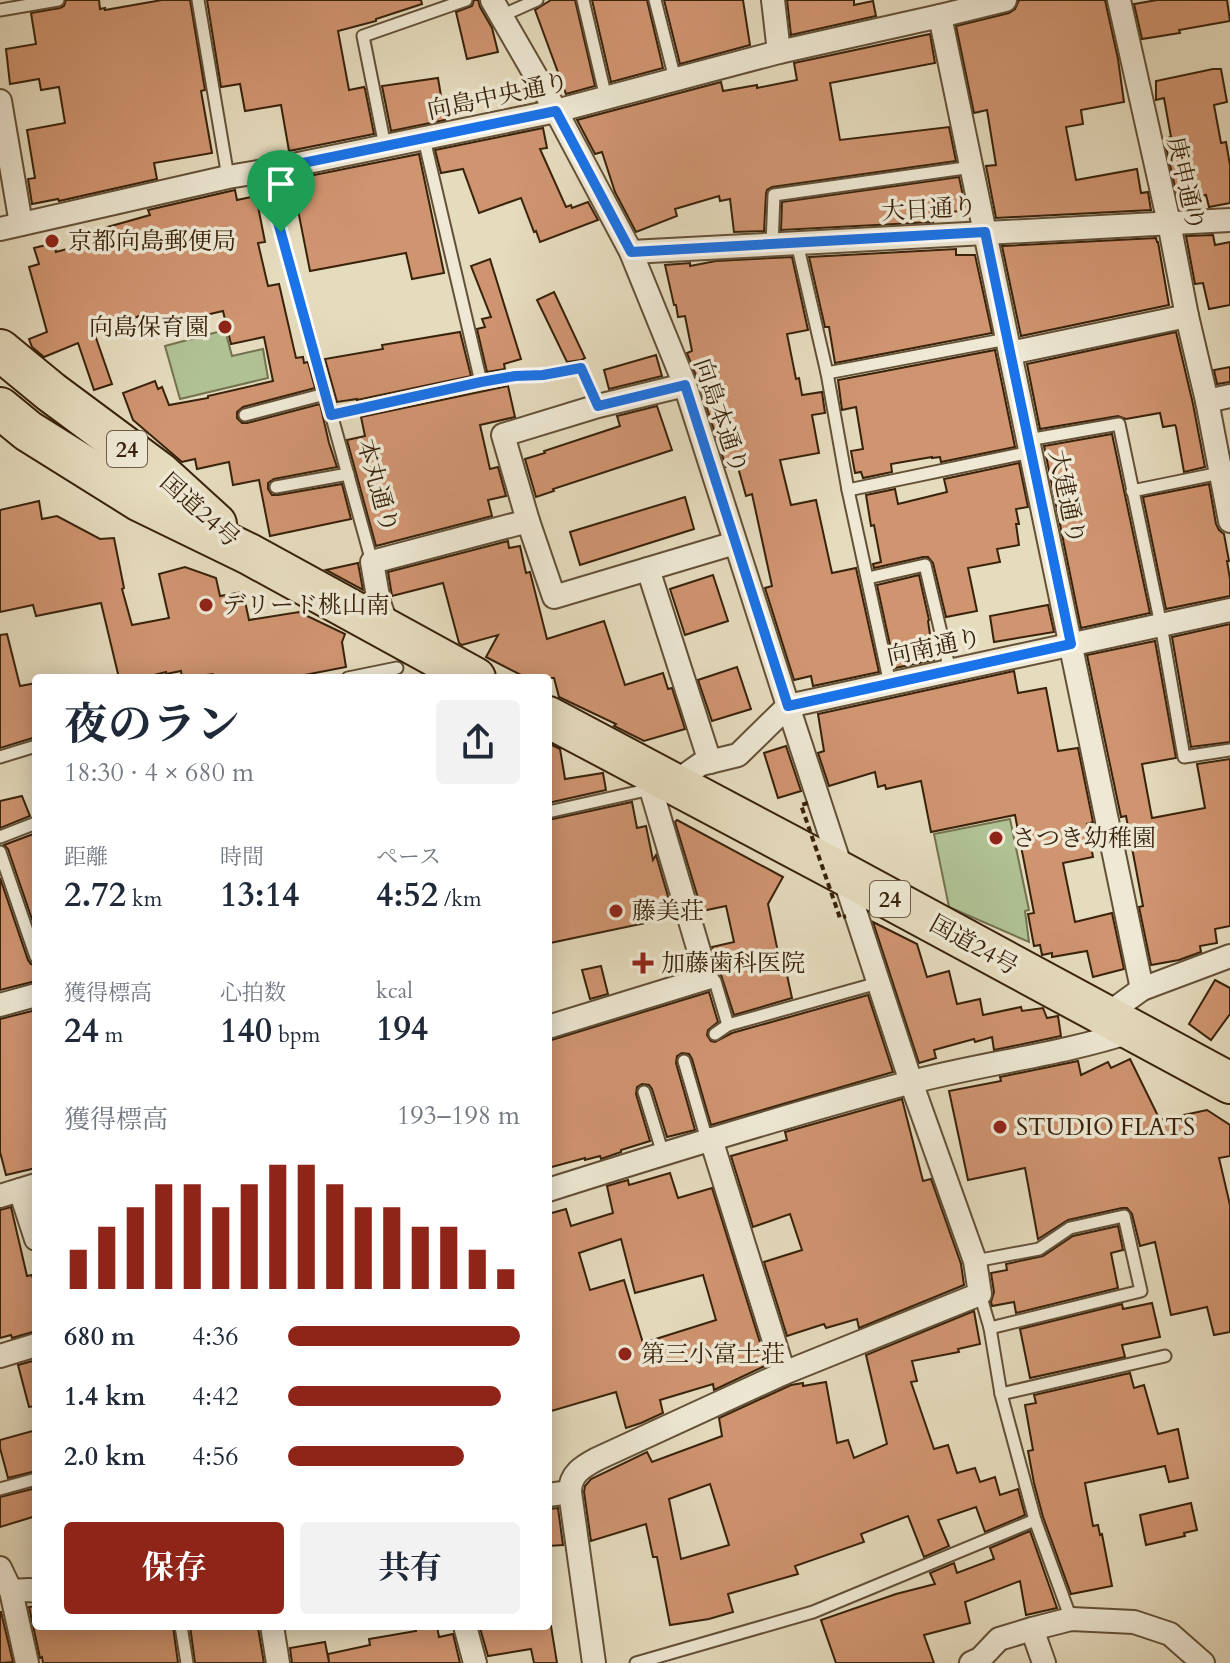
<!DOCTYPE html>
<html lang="ja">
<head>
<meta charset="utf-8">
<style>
	body { margin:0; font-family:Cardo,"Noto Serif JP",serif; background:#f2f2f3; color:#1f2937; height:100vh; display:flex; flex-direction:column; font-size:30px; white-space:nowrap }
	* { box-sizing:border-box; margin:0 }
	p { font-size:26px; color:#747a83 }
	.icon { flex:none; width:44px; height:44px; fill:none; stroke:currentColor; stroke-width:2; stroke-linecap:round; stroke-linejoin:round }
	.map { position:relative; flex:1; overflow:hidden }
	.panel { position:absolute; left:32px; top:674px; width:520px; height:956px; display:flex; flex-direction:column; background:#fff; border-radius:8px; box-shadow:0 4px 20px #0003 }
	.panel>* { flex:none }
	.pin { position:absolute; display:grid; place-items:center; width:68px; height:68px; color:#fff; margin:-82px -34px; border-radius:50% 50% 50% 0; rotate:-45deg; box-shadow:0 0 8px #0007 }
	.pin .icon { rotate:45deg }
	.round { display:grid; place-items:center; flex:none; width:84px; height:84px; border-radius:8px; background:#f2f2f3 }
	.summary { display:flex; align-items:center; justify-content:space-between; height:136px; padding:0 32px }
	h1 { font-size:44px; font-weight:700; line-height:60px }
	.metrics { display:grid; grid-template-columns:repeat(3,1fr); gap:12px; height:136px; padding:8px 32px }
	.metrics div { display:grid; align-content:center }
	.metrics b { font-size:34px; font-weight:700 }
	.metrics small { font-size:22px; font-weight:400 }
	.metrics p { font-size:22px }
	.chart { height:224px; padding:16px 32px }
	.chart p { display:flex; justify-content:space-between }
	.chart svg { width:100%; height:144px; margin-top:8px; stroke:#8f2418; stroke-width:6 }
	.action { display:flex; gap:16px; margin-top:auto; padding:16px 32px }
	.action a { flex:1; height:92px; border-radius:8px; background:#8f2418; color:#fff; font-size:32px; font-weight:700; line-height:92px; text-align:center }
	.action a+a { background:#f2f2f3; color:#1f2937 }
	ul { padding:0 32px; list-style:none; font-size:26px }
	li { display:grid; grid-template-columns:128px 96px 1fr; align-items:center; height:60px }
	li i { height:20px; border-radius:10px; background:#8f2418 }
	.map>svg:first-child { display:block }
	.green { fill:#b0c194; stroke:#74724f; stroke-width:2 }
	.building { fill:#cf9470; stroke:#38220a; stroke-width:2; fill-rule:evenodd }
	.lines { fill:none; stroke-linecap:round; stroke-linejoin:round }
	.lane-casing { stroke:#635037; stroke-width:15 }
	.street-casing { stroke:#635037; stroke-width:26 }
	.highway-casing { stroke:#38220a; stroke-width:44 }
	.lane { stroke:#eee8d4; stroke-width:11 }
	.street { stroke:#eee8d4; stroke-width:22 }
	.highway { stroke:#e5dbbd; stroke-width:40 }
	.path-bridge { stroke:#38220a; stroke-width:4; stroke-dasharray:6 4; stroke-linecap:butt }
	.route-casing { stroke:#fff; stroke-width:16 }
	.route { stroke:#1a73e8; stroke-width:10 }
	.poi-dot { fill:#8f2418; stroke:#eee8d4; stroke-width:3 }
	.labels { text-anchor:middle; stroke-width:7; stroke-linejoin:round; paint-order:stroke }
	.shield { fill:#eee8d4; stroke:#6f5d47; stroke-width:2 }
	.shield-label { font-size:22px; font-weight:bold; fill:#38220a }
	.street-label { font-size:24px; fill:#38220a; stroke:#eee8d4 }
	.poi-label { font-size:24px; fill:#38220a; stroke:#eee8d4; text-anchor:start }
</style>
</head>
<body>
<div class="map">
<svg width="1230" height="1663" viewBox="0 0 1230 1663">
	<rect width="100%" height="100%" fill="#e5dbbd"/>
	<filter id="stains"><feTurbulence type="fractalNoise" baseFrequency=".0025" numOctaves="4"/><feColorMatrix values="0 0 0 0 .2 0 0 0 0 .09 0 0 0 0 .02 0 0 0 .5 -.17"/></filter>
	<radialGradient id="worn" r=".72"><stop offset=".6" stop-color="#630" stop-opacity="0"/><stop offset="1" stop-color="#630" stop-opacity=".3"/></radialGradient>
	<g class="green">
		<path d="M225,330L232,356L263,349L268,378L180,399L165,346Z"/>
		<path d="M1010,819L1029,910L1025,911L1029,942L949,907L934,834Z"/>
	</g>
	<g class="building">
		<path d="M66,0H99L100,9L105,8V10L162,0H190L205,90L201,91L212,153L154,163L157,179L59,201L58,199L32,204L28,179L35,178L27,130L65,123L59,87L41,90L39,79L10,84L6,49L36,44L31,13L60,8L64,6Z"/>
		<path d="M207,0H421L422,4L376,19V21L338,31L349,90L364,87L365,89L374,134L289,151L281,105L245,111L240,84L221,87Z"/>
		<path d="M474,0H478L480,7L492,28L498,52L467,59L456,12L472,6Z"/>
		<path d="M551,0H575L595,86L566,94L535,10Z"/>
		<path d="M592,0H647L663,68L611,82Z"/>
		<path d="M664,0H743L750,45L680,64Z"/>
		<path d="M787,0H854V5L873,1L876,16L791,35Z"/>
		<path d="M1019,0H1105L1118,59L1124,102L1081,110L1083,124L1066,127L1076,180L1137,169L1141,193L1148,192L1151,210L996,218L986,166L996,165L987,110L974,113L956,26L1009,13L1015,9Z"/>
		<path d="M1157,0H1227L1230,21L1179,30L1180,33L1142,39L1134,4Z"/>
		<path d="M930,34L935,63L830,83L840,140L949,127L956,161L772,187L767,190L766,194L764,231L734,232L730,199L720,201L719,196L675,209L677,216L636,232L615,192L602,152L595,154L577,120L721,82L723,91L757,85V88L797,80L794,63Z"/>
		<path d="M1213,69H1221L1227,102L1214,105L1221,143L1226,142L1230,165V203L1209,207L1206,195L1178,200L1164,139L1171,137L1164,98L1156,100V81Z"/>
		<path d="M438,78L445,120L391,131L382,86Z"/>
		<path d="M543,128L547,148L540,149L566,207L571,205L572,208L588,202L598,220L540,242L536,231L534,232L521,198L479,213L463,169L441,173L435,150Z"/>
		<path d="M419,154L444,273L412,279L406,253L310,271L297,205L283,207L279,182Z"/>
		<path d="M959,177L966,210L932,215L933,222L781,230L782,202Z"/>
		<path d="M235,190L237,200L256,196L265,242L258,243L268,286L279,284L296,358L303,357L304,363L308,362L315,388L243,407L237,412V418L242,423H247L320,404L329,443L337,467L274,479L268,483V489L272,495H278L342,484L351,519L270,536L259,480L233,485L229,462L197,469L195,459L182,462L133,420L123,393L155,381L158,389L162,387L169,405L208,398V396L273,381L264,337L231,344L223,311L150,328L146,313L95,335L112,384L94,390L78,343L44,357L32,347L29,339L47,332L29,267L39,264L34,248L54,243L56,252L107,238L104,228L150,215L148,210Z"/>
		<path d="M1213,235L1215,245L1230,242V305L1209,309L1203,283L1195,284L1186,236Z"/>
		<path d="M1156,238L1157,242H1158L1169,305L1021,336L1002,246Z"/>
		<path d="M956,249V255H975L992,333L835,363L829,327H825L809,257Z"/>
		<path d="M792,257L808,330L787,334L796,379L799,378L802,395L822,392L825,413L812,415L819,453L780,460L791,505L816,500L832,573L856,568L879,672L813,686L811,676L794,680L765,588L772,586L752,494L746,496L737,464L726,467L698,381L687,353L692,351L685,316L678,317L676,305H674L665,265L690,263V266L716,261Z"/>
		<path d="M490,259L521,359L504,364L505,369L487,372L477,329L485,327L482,319L491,317L471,266Z"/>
		<path d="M554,292L585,358L581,360L567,362L537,300Z"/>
		<path d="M460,332L471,376L357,400V399L337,402L325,359L383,349L382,345Z"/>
		<path d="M1176,332L1193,404L1205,467L1184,472L1176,427L1175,425L1163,427L1160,413L1126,419L1118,416L1040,429L1027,364Z"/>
		<path d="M995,350L1015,447L941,462L940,457L932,458V457L891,464L892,472L863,478L861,472L855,473L851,451L863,449L856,407L842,410L838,380Z"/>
		<path d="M656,355L662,376L609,389L604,370Z"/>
		<path d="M1230,367V382L1217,384L1214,370Z"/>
		<path d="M508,386L515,417L480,425L490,469L498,467L506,496L488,500L492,516L376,546L347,440L365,436L361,417Z"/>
		<path d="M657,406L672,450L553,489L554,491L536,497L525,459L545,453L544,451L620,426L617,416Z"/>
		<path d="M1112,434L1150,613L1081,628L1044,446Z"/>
		<path d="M1019,463L1028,507L1016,509L1019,524H1016L1019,545L997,549L1000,562L968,568L977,611L946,617L933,563L928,557H923L874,568L873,564L881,562L874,525L871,526L866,495L895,489L898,504L947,492L944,479Z"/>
		<path d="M1209,484L1216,524L1219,530L1224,534L1229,561H1227L1230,579V596L1166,609L1143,497Z"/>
		<path d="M685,497L694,529L580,565L570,532Z"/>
		<path d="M39,501L42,519L57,516L100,539L114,538L124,588L122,589L132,625L169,618L159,574L185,567L216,578L220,596L243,592L249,620L299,612L345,634L342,642L346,667L289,678H214L213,674L182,678L181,671L166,674V672L142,678H119L101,603L36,616L33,605L0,612V510Z"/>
		<path d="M508,541L509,548L520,546L526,573L530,572L547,639L604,621L625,685L663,673L668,689L672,688L685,729L644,741L614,726L616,724L559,697L554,678H527L486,657L498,635L462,645L459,643L443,583L392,596L388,572Z"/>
		<path d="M358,563L363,590L326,570Z"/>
		<path d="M713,575L728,621L685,635L670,589Z"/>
		<path d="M919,575L929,620L928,621L934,660L895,668L877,585Z"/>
		<path d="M1048,605L1054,632L994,642L990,616Z"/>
		<path d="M1230,624V742L1191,747L1172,637Z"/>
		<path d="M7,634L20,686L36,683V737L0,748V635Z"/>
		<path d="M1155,641L1176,758L1142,764L1152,818L1205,808L1197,764L1230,759V926L1215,929L1217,943L1200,946L1201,952L1179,960L1151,965L1139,907L1143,906L1126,816L1121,817L1087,655Z"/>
		<path d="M737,667L751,709L712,721L698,680Z"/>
		<path d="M1014,671L1018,693L1046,688L1058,751L1078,748L1093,822L1087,824L1093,857L1063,863L1075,922L1112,913L1124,969L1093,977L1087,951L1052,957V953L1042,955L1040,945L1034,946L1028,914L1034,913L1015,815L931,832L921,781L886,789L885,785L878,787L875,772L829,786L818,753L824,751L818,714Z"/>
		<path d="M548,743L560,749L565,779L603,773L606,790L548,803Z"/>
		<path d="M786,746L801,791L778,798L764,753Z"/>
		<path d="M22,796L30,816L0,828V801Z"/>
		<path d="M632,802L637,828L646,826L653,860L656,855L674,917L550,943L548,928V820Z"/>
		<path d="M677,820L783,877L768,904L780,962L784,961L792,998L734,1015L712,947L734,942L726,906L702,911L675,822Z"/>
		<path d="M36,833V931L8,849L4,845Z"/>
		<path d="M0,878L28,960L31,964L36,965V981L0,990Z"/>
		<path d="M873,922L917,944L927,977L949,971L957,1004L980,999L983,1015L1021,1007L1022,1011L1043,1008L1047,1018L1058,1016L1061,1036L994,1050L992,1037L975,1042L974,1039L934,1050L936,1058L919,1063Z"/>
		<path d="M601,966L608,994L590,999L582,970Z"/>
		<path d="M1215,980L1230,988V1014L1211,1040L1189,1024Z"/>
		<path d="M709,992L718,1022L708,1030L707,1035L711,1041L715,1042L732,1033L868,995L893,1072L711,1125L692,1059L689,1054L682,1053L677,1056L676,1063L695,1130L667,1137L652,1089L649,1085L642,1084L637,1087L636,1094L650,1141L621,1150V1152L601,1159L600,1156L585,1160V1158L548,1168V1041Z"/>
		<path d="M36,1010V1168L6,1175L0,1152V1019Z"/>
		<path d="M1130,1059L1160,1120L1207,1110L1230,1125V1156L1219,1158L1230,1205V1332L1214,1335L1207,1307L1171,1315L1155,1242L1140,1246L1132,1214L1127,1208H1122L1068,1220L1038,1239L1025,1168L968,1180L949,1091L1001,1081L1000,1077L1078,1061L1081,1075L1108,1062L1111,1068Z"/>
		<path d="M902,1099L923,1181L931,1179L961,1264L964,1285L859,1328L857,1319L826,1328L824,1324L787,1336L764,1262L802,1250L790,1214L753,1227L731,1156L787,1140L785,1132Z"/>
		<path d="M670,1173L678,1198L712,1188L767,1365L714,1390L713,1384L660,1400L663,1413L641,1423L626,1428L616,1392L548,1412V1214L566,1209L571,1226L613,1213L607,1186L628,1180L629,1185ZM621,1239L635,1293L703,1275L716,1320L643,1343L624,1280L590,1290L579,1253Z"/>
		<path d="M11,1207L27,1276L32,1275L36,1291V1331L12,1338L11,1335L0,1338V1210Z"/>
		<path d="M1118,1226L1123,1250L1111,1253L1118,1288L1016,1313L1014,1302L992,1306L991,1302L994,1292L991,1273L1007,1270L1006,1264L1043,1256L1073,1236Z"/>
		<path d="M1152,1303L1160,1337L1122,1345L1125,1357L1030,1378L1020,1329L1122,1304L1123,1309Z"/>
		<path d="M974,1311L980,1344L958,1349L959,1352L912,1361L917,1381L911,1382L934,1449L948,1445L957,1473L975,1468L980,1482L995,1477L1000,1495L1018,1489L1025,1515L985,1532L976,1507L938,1520L949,1546L924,1557L908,1516L861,1534L864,1542L795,1566L798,1574L728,1594L733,1612L709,1619L670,1625L657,1557H653L646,1524L591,1541L584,1492L585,1486L591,1479L647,1452L652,1462L722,1436L719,1418L791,1385L803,1383V1386L826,1382L837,1443L848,1440L854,1458L887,1444L866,1355ZM710,1484L729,1545L681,1559L669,1499Z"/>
		<path d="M36,1360V1406L29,1407L18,1365Z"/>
		<path d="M1130,1373L1134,1388L1144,1385L1158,1434L1178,1429L1188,1478L1169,1482L1165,1466L1085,1483L1093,1526L1098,1525L1100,1535L1102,1534L1112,1586L1071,1594L1043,1517L1034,1483L1028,1451L1033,1450L1025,1405L1036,1403L1034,1395Z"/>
		<path d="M36,1430V1471L8,1478L0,1448V1440Z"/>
		<path d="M36,1488V1516L0,1527V1497Z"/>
		<path d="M1191,1503L1197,1530L1184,1533L1185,1536L1146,1545L1140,1515Z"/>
		<path d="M558,1508L563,1545L548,1546V1509Z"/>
		<path d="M1030,1531L1057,1608L1026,1615L1020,1581L965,1602L970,1623L924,1635L934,1663H836L821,1620L896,1594L935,1584L930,1573L954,1563L957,1573L994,1559L990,1548Z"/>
		<path d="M36,1606V1626H173L178,1663H43L42,1657L40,1658L29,1607Z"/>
		<path d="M0,1612H1L13,1662L0,1663Z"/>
		<path d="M190,1626H256L258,1628L264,1663H195Z"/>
		<path d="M415,1626H437L439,1637L453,1634L460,1663H292L290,1648L325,1642L329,1662L328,1654L370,1645L369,1639L416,1631Z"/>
		<path d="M489,1626H551L557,1663H534L531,1649L488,1656L480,1628Z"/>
	</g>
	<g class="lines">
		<g class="lane-casing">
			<g id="lane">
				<path d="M198,0L228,177"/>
				<path d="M583,0L606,98"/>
				<path d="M655,0L675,79"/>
				<path d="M0,10L58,0"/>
				<path d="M501,16L537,0"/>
				<path d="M424,139L481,382"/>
				<path d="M385,146L363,36L466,0"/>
				<path d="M264,171L372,562"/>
				<path d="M797,243L827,373L848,490L890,684"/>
				<path d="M772,245L774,195L972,167"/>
				<path d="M827,373L1007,339"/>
				<path d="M245,415L325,394"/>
				<path d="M331,415L481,382L515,376L543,375L581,368L598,406"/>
				<path d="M1028,440L1119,424L1161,625L1184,757L1230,750"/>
				<path d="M276,487L348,474"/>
				<path d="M848,490L1031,452"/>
				<path d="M1132,491L1220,473"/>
				<path d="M868,578L925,565L950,671"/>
				<path d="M348,678L397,668"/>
				<path d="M0,757L36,746"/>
				<path d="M548,812L651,789"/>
				<path d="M0,837L36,823"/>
				<path d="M0,852L36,957"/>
				<path d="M707,978L715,981L728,1025"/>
				<path d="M715,1034L728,1025L878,983"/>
				<path d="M684,1061L707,1140"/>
				<path d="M644,1092L663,1154"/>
				<path d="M975,1261L1039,1249L1070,1228L1124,1216L1141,1291L990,1328"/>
				<path d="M980,1294L990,1328L1001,1394L1035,1520L1071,1619"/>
				<path d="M1001,1394L1165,1356"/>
				<path d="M0,1489L36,1479"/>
				<path d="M181,1626L187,1663"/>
				<path d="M636,1663L813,1612L1035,1520"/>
			</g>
		</g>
		<g class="street-casing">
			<g id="street">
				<path d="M492,0L556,111L631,252L685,385L788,706L911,1082L975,1261L980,1294L784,1373L597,1459C582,1467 570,1474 570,1492"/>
				<path d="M773,0L779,52"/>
				<path d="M1119,0L1169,223L1187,316L1207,401L1230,521"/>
				<path d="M940,16L1142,989"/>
				<path d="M0,101L21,224"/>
				<path d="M0,229L228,177L264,171L556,111L779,52L940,16L1005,0"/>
				<path d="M631,252L1230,220"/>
				<path d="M1010,353L1187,316"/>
				<path d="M1207,401L1230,396"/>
				<path d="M528,521L554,597L735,543"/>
				<path d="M648,569L710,762"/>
				<path d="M388,629L379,602L372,562L528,521L503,435L598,406L685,385"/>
				<path d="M674,783L701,764L738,755L788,706L1230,610"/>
				<path d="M0,1005L36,995"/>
				<path d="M1105,1016L1142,989L1230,956"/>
				<path d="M548,1027L707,978L651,789L657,775"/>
				<path d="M711,1139L784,1373"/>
				<path d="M20,1190L36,1239"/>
				<path d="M548,1190C668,1152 787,1115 908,1083C983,1063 1060,1055 1133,1031"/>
				<path d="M0,1196L36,1185"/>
				<path d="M0,1356L36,1345"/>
				<path d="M548,1495L570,1492L594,1663"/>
				<path d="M0,1568L11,1591L27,1663"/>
				<path d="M11,1591L29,1590L36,1591"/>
				<path d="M272,1626L278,1663"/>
				<path d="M465,1626L475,1663"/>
				<path d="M1032,1629L1044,1663"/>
				<path d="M971,1663L980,1659L999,1639L1032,1629L1071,1619L1134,1622L1170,1634L1203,1663"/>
			</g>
		</g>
		<g class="highway-casing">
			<g id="highway">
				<path d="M0,350L51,392L160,473L216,524"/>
				<path d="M0,408L28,431L140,501L249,554L475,678"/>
				<path d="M548,717L842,873L1230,1083"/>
			</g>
		</g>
		<use href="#lane" class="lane"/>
		<use href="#street" class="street"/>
		<use href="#highway" class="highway"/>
		<path class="path-bridge" d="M808,803L801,805L840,918L846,916"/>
	</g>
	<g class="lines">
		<g class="route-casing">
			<path id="route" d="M556,111L631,252L985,232L1071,644L788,706L685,385L598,406L581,368L543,375L515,376L481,382L331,415L264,171Z"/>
		</g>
		<use href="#route" class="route"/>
	</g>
	<g class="poi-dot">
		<circle cx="52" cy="241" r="8"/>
		<circle cx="225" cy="327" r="8"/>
		<circle cx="206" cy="605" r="8"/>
		<circle cx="996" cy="838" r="8"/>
		<circle cx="616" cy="911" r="8"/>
		<path d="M639 951h8v8h8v8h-8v8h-8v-8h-8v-8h8z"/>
		<circle cx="1000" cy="1127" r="8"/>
		<circle cx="625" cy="1354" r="8"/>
	</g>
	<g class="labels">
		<g class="shield">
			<rect x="107" y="431" width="40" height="36" rx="6"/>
			<rect x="870" y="881" width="40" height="36" rx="6"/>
		</g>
		<g class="shield-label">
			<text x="127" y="457">24</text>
			<text x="890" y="907">24</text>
		</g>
		<g class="street-label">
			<text transform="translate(498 96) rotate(-12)" y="8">向島中央通り</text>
			<text transform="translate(1186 184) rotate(77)" y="8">庚申通り</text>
			<text transform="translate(929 209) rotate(-3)" y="8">大日通り</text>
			<text transform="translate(721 416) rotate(71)" y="8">向島本通り</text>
			<text transform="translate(378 486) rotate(75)" y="8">本丸通り</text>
			<text transform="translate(1067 497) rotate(78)" y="8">大建通り</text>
			<text transform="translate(200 510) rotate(42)" y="8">国道24号</text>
			<text transform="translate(934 647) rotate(-12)" y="8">向南通り</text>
			<text transform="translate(974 945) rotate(29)" y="8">国道24号</text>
		</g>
		<g class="poi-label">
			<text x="68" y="249">京都向島郵便局</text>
			<text x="209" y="335" text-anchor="end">向島保育園</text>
			<text x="222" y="613">デリード桃山南</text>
			<text x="1012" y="846">さつき幼稚園</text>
			<text x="632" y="919">藤美荘</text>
			<text x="661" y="971">加藤歯科医院</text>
			<text x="1016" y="1135">STUDIO FLATS</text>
			<text x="641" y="1362">第三小富士荘</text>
		</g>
	</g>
	<rect width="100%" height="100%" filter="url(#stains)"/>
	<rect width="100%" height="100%" fill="url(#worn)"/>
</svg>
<div class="pin" style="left:281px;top:232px;background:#1e9e55"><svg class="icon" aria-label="arrive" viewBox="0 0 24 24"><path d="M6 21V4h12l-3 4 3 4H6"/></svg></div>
<section class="panel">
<div class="summary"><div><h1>夜のラン</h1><p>18:30 · 4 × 680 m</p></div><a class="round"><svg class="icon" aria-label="share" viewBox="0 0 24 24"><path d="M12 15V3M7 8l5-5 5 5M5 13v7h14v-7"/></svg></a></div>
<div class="metrics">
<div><p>距離</p><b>2.72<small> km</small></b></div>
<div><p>時間</p><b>13:14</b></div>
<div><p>ペース</p><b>4:52<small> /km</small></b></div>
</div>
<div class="metrics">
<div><p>獲得標高</p><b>24<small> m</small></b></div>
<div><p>心拍数</p><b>140<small> bpm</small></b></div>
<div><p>kcal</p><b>194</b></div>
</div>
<div class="chart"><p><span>獲得標高</span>193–198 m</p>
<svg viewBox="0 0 160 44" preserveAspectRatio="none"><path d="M5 44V32M15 44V25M25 44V19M35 44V12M45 44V12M55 44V19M65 44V12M75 44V6M85 44V6M95 44V12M105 44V19M115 44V19M125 44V25M135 44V25M145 44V32M155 44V38"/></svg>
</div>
<ul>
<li><b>680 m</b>4:36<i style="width:100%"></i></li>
<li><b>1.4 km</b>4:42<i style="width:92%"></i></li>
<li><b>2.0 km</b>4:56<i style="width:76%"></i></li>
</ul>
<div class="action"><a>保存</a><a>共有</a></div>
</section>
</div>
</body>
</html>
